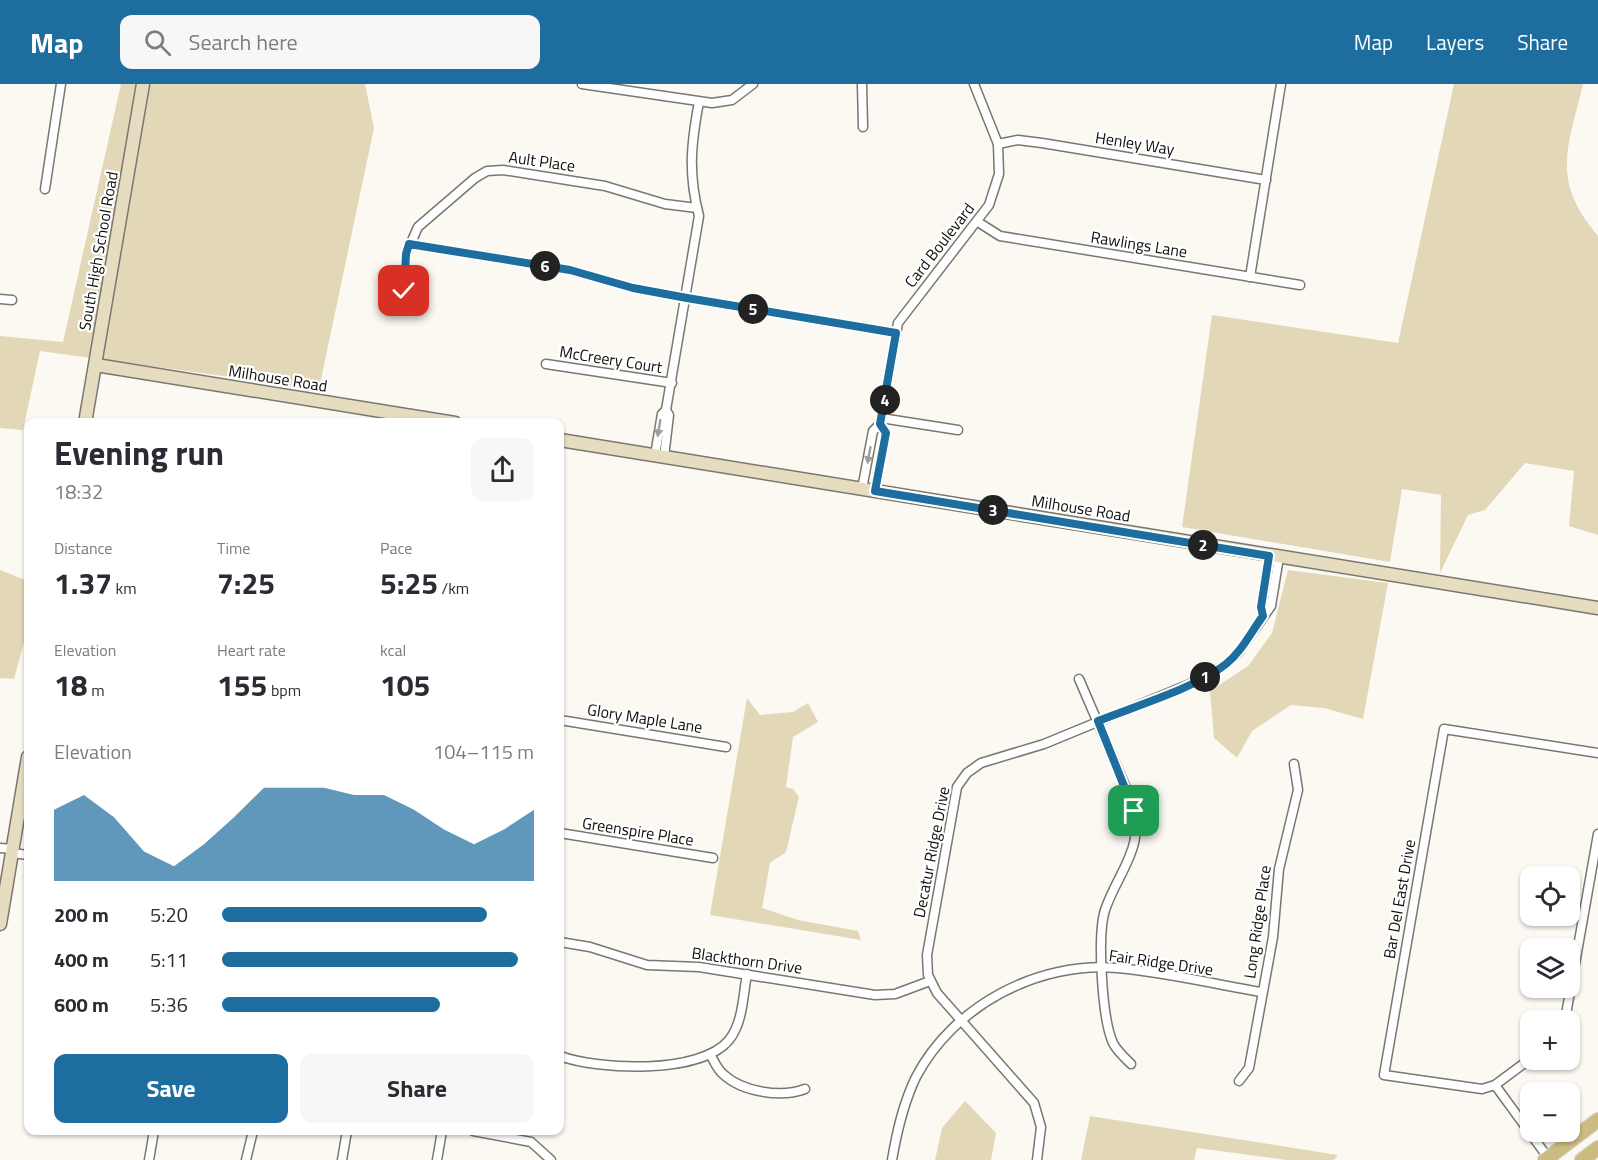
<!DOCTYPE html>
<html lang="en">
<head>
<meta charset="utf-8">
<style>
	body { margin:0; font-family:"Titillium Web",sans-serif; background:#f7f7f7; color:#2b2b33; height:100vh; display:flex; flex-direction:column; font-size:22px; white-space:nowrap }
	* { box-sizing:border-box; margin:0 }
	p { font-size:20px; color:#7c7c81 }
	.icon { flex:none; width:33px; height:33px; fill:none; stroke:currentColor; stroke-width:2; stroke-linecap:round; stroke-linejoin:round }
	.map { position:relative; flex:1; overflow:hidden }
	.drawer { position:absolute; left:24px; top:334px; width:540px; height:717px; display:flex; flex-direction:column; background:#fff; border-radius:12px; box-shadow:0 2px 4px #0004 }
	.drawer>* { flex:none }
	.tools { position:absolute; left:1520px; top:782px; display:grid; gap:12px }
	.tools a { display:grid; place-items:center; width:60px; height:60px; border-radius:12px; background:#fff; box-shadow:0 2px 4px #0004; font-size:30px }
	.pin { position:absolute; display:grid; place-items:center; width:51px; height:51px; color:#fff; margin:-26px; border-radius:12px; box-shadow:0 3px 9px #0006 }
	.km { position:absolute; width:30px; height:30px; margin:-15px; border-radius:50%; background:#222; color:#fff; font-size:16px; line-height:30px; text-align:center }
	.round { display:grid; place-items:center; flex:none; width:63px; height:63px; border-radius:12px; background:#f7f7f7 }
	.overview { display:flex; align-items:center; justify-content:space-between; height:102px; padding:0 30px }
	h1 { font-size:33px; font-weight:700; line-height:45px }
	.metrics { display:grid; grid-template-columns:repeat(3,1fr); gap:9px; height:102px; padding:6px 30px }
	.metrics div { display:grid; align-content:center }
	.metrics b { font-size:30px; font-weight:700 }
	.metrics small { font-size:16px; font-weight:400 }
	.metrics p { font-size:16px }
	.chart { height:168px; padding:12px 30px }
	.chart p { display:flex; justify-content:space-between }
	.chart svg { width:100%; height:108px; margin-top:6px; fill:#1d6d9f; opacity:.7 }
	.button { display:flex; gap:12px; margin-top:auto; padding:12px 30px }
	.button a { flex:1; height:69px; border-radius:12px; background:#1d6d9f; color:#fff; font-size:24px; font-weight:700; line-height:69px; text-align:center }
	.button a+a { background:#f7f7f7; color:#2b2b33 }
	ul { padding:0 30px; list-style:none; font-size:20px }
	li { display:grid; grid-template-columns:96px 72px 1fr; align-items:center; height:45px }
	li i { height:15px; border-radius:8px; background:#1d6d9f }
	header { display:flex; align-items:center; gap:36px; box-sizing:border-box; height:84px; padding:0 30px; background:#1d6d9f; color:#fff }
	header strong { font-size:28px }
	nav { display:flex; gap:33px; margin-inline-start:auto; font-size:21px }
	.search { width:420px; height:54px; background:#f7f7f7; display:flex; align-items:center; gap:15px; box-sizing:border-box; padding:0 21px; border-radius:12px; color:#7c7c81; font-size:22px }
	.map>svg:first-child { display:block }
	.green { fill:#e2d8b8 }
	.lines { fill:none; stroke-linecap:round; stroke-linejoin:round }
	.street-casing { stroke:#797771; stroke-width:11 }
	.secondary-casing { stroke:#797771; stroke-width:15 }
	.primary-casing { stroke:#d4d4d3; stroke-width:16 }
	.street { stroke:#fff; stroke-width:8 }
	.secondary { stroke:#e6ddc0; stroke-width:12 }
	.primary { stroke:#cdbc82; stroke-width:14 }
	.oneway { fill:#9f9f9e }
	.route-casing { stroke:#fff; stroke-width:12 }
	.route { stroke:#1d6d9f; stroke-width:8 }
	.labels { text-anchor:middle; stroke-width:4.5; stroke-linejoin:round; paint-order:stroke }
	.street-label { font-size:16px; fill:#0f0f0c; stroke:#fff }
</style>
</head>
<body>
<header>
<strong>Map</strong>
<div class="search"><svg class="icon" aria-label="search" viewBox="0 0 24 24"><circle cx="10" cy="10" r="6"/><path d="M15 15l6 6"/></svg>Search here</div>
<nav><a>Map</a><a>Layers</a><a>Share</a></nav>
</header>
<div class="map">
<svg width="1598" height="1076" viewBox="0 0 1598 1076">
	<rect width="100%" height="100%" fill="#fcf9f2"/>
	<g class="green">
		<path d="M121,0H365L374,44L319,305L40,267L23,346L0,344V252L63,258Z"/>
		<path d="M1454,0H1583C1568,64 1550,95 1598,152V451L1569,442L1574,387L1525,379L1485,426L1468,431L1440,489L1441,411L1402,405L1390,478L1182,443L1212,231L1398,259Z"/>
		<path d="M0,486L28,497V543L14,595L0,594Z"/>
		<path d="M1288,486L1388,499L1363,635L1324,624L1291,621L1252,647L1237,674L1214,654L1210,607L1248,582L1272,549Z"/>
		<path d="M747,614L760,631L793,628L808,619L818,638L793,653L786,703L793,705L799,713L786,768L770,779L762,824L798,836L858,847L861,856L710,831Z"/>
		<path d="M965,1017L996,1049L991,1076H935L942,1044Z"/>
		<path d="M1090,1032L1338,1071L1334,1076H1287L1197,1064L1194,1076H1081Z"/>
	</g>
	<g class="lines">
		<g class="street-casing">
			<g id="street">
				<path d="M582,0L712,19L732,16L753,0"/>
				<path d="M862,0L863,43"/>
				<path d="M998,60L1018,56L1042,59L1266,96"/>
				<path d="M45,105L61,0"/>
				<path d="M978,138L1000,152L1300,201"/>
				<path d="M409,160L570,186L633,204L687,214L896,249"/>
				<path d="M1250,193L1281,0"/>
				<path d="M404,207L406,170L418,143L475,94L487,87L503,86L605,102L665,120L697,124"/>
				<path d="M0,215L12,216"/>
				<path d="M546,280L672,299"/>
				<path d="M666,326L699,132C688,90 691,60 699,18"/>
				<path d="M881,334L958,346"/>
				<path d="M655,371L662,330L666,326L669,331L664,373"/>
				<path d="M862,405L873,347L880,340L898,239L989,121L999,90L998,60L974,0"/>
				<path d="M875,407L886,349L880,340"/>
				<path d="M1263,532L1261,523L1269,472"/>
				<path d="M1079,595L1130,713C1148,763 1120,783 1105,826C1097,851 1102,935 1113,959C1117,967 1125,974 1131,980"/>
				<path d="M560,636L726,663"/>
				<path d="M560,749L713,774"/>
				<path d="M0,764L13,765"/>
				<path d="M12,769L28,771"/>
				<path d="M560,858L590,863L647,881L699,883L875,911L895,910L930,897"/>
				<path d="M1565,936L1598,750"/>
				<path d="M710,970C714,977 717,985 723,990C742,1008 781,1014 805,1005"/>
				<path d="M560,972C598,986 700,991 729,956C743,939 743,911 747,890"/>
				<path d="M1530,975L1495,1001L1482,1005L1384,991L1444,645L1598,669"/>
				<path d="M1239,997L1249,984L1273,853L1279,785L1298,706L1294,680"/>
				<path d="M1495,1001L1549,1075"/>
				<path d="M473,1047L531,1058L551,1076"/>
				<path d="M149,1076L154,1047"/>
				<path d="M246,1076L253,1047"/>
				<path d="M342,1076L347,1047"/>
				<path d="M437,1076L442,1047"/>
				<path d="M892,1076C897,1047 903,1020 916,993C953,922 1038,877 1117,884C1165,888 1214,900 1261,908"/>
				<path d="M1037,1076L1041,1043L1034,1019L937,909L928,891L927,871L957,703L967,689L981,679L1044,660L1197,597L1225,581L1238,569L1271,522L1279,473"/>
			</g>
		</g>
		<g class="secondary-casing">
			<g id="secondary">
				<path d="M96,281L455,339"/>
				<path d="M85,339L143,0"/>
				<path d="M560,356L1598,524"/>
				<path d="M0,840L28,673"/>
			</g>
		</g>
		<g class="primary-casing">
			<g id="primary">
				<path d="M1545,1076L1598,1036"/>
				<path d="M1582,1076L1598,1064"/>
			</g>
		</g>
		<use href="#street" class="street"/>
		<use href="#secondary" class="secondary"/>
		<use href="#primary" class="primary"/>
	</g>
	<defs><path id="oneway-solid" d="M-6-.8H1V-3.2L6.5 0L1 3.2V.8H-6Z" transform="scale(1.5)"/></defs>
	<g class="oneway">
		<use href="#oneway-solid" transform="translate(659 344) rotate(99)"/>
		<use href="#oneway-solid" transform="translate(869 371) rotate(100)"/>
	</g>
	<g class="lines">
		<g class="route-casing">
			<path id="route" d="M404,207L406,170L409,160L570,186L633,204L687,214L896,249L880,340L886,349L875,407L1269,472L1261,523L1263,532C1251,548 1242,567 1226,580C1196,604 1135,622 1098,637L1134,727"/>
		</g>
		<use href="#route" class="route"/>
	</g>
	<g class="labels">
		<g class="street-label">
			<text transform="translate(1135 59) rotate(9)" y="6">Henley Way</text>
			<text transform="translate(542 77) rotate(8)" y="6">Ault Place</text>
			<text transform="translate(1139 160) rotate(9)" y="6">Rawlings Lane</text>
			<text transform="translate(939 161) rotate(-52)" y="6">Card Boulevard</text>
			<text transform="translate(98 167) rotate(-80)" y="6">South High School Road</text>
			<text transform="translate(611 275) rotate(9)" y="6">McCreery Court</text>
			<text transform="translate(278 294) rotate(9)" y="6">Milhouse Road</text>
			<text transform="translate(1081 424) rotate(9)" y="6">Milhouse Road</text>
			<text transform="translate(645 634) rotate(9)" y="6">Glory Maple Lane</text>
			<text transform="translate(638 747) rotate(9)" y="6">Greenspire Place</text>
			<text transform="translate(931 768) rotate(-79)" y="6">Decatur Ridge Drive</text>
			<text transform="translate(1399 815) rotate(-80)" y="6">Bar Del East Drive</text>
			<text transform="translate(1257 838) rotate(-82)" y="6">Long Ridge Place</text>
			<text transform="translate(747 876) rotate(8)" y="6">Blackthorn Drive</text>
			<text transform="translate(1161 878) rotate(8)" y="6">Fair Ridge Drive</text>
		</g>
	</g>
</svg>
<div class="tools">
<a><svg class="icon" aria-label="locate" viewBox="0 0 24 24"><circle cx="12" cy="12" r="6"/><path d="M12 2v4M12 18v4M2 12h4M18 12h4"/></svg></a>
<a><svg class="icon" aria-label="layers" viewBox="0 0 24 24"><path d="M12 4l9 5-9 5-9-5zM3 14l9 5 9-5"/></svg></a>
<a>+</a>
<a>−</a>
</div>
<div class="pin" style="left:1134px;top:727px;background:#1e9e55"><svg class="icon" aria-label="arrive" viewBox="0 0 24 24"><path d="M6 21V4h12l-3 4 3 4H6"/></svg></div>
<div class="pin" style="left:404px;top:207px;background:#d93025"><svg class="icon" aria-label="check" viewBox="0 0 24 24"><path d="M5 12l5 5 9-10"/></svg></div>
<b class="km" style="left:1205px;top:593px">1</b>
<b class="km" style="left:1203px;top:461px">2</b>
<b class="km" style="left:993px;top:426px">3</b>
<b class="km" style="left:885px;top:316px">4</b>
<b class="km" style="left:753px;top:225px">5</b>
<b class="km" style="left:545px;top:182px">6</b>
<section class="drawer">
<div class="overview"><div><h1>Evening run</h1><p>18:32</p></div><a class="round"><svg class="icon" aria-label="share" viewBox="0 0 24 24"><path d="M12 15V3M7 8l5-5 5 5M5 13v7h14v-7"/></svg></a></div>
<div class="metrics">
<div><p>Distance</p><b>1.37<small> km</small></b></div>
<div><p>Time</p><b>7:25</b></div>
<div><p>Pace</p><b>5:25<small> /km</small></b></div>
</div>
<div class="metrics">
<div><p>Elevation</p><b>18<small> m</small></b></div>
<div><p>Heart rate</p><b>155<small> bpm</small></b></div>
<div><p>kcal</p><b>105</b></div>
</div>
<div class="chart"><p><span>Elevation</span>104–115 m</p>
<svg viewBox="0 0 160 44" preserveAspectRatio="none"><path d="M0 44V15L10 9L20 18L30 32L40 38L50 29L60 18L70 6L80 6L90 6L100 9L110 9L120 15L130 23L140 29L150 23L160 15V44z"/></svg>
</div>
<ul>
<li><b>200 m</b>5:20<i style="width:85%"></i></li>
<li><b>400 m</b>5:11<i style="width:95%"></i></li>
<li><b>600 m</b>5:36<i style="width:70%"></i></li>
</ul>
<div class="button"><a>Save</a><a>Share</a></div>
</section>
</div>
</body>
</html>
